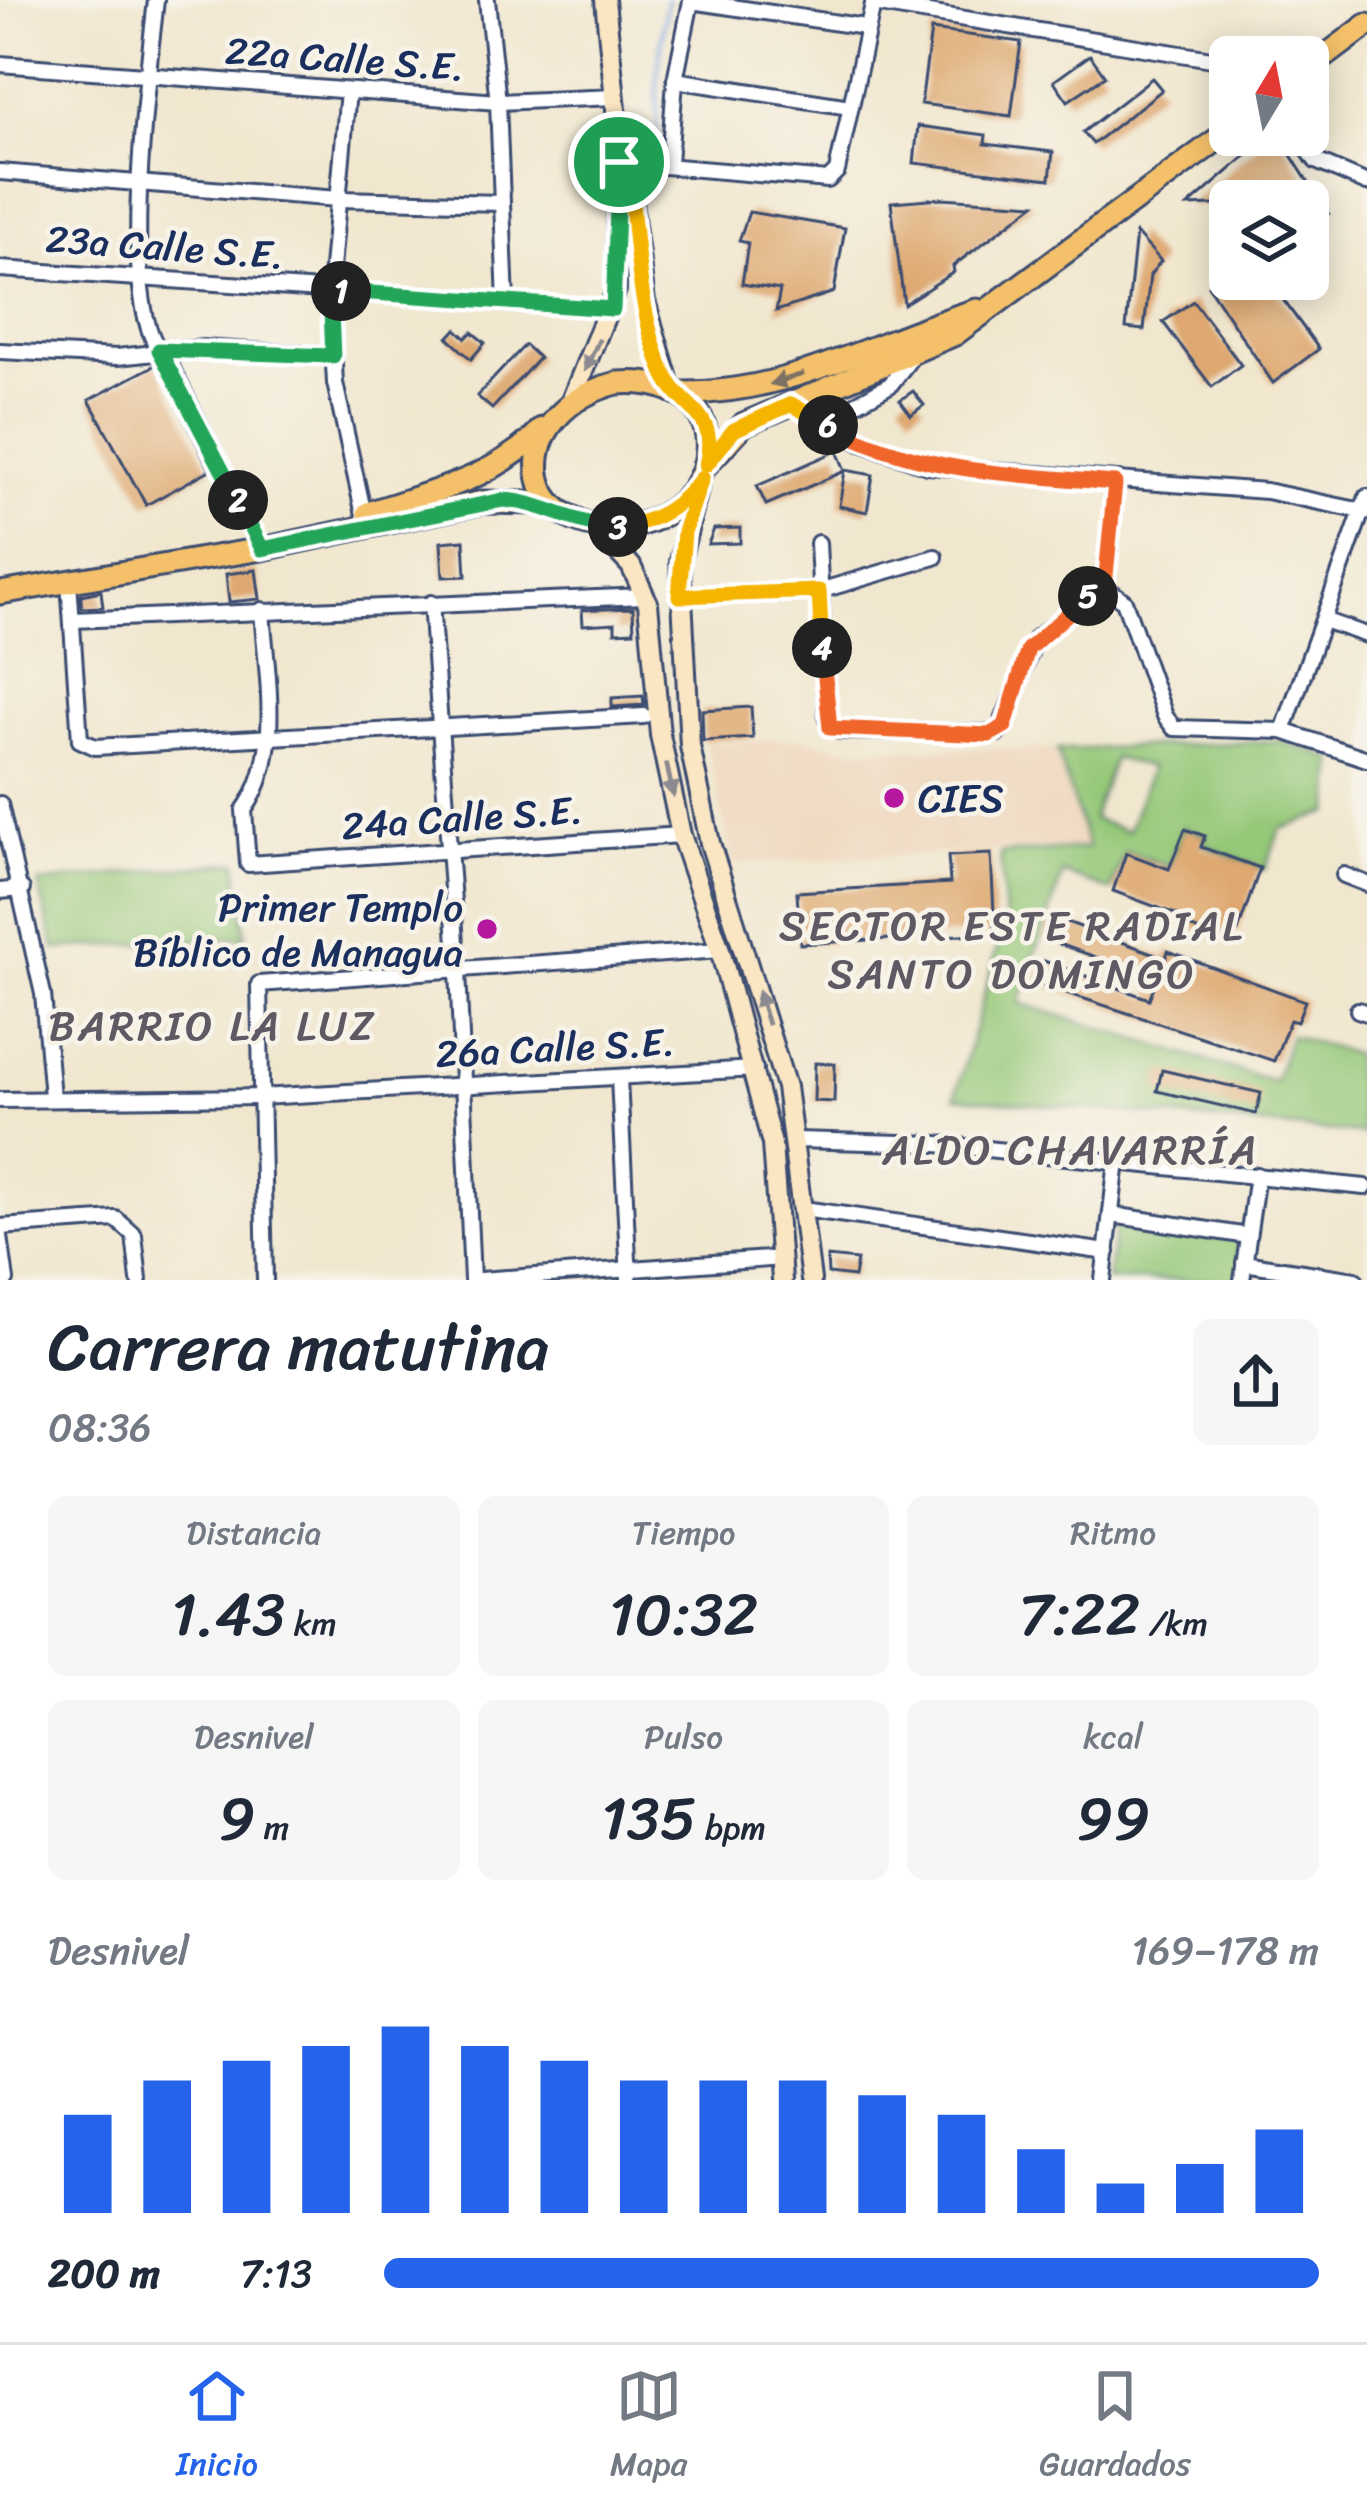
<!DOCTYPE html>
<html lang="es">
<head>
<meta charset="utf-8">
<style>
	body { margin:0; font-family:Sriracha,sans-serif; background:#f6f6f7; color:#1f2937; height:100vh; display:flex; flex-direction:column; font-size:45px; white-space:nowrap }
	* { box-sizing:border-box; margin:0 }
	p { font-size:39px; color:#747a83 }
	.icon { flex:none; width:66px; height:66px; fill:none; stroke:currentColor; stroke-width:2; stroke-linecap:round; stroke-linejoin:round }
	.map { position:relative; height:1280px; overflow:hidden }
	.details { display:flex; flex-direction:column; background:#fff; flex:1 }
	.details>* { flex:none }
	.needle { width:78px; rotate:10deg }
	.tools { position:absolute; left:1209px; top:36px; display:grid; gap:24px }
	.tools a { display:grid; place-items:center; width:120px; height:120px; border-radius:18px; background:#fff; box-shadow:0 6px 30px #0003; font-size:60px }
	.pin { position:absolute; display:grid; place-items:center; width:102px; height:102px; color:#fff; margin:-51px; border:6px solid #fff; border-radius:50%; box-shadow:0 3px 12px #0007 }
	.km { position:absolute; width:60px; height:60px; margin:-30px; border-radius:50%; background:#222; color:#fff; font-size:33px; line-height:60px; text-align:center }
	.round { display:grid; place-items:center; flex:none; width:126px; height:126px; border-radius:18px; background:#f6f6f7 }
	.summary { display:flex; align-items:center; justify-content:space-between; height:204px; padding:0 48px }
	h1 { font-size:66px; font-weight:600; line-height:90px }
	.metrics { display:grid; grid-template-columns:repeat(3,1fr); gap:18px; height:204px; padding:12px 48px }
	.metrics div { display:grid; align-content:center; border-radius:18px; background:#f6f6f7; text-align:center }
	.metrics b { font-size:60px; font-weight:600 }
	.metrics small { font-size:33px; font-weight:400 }
	.metrics p { font-size:33px }
	.chart { height:336px; padding:24px 48px }
	.chart p { display:flex; justify-content:space-between }
	.chart svg { width:100%; height:216px; margin-top:12px; stroke:#2563eb; stroke-width:6 }
	ul { padding:0 48px; list-style:none; font-size:39px }
	li { display:grid; grid-template-columns:192px 144px 1fr; align-items:center; height:90px }
	li i { height:30px; border-radius:15px; background:#2563eb }
	.tab-bar { display:flex; justify-content:space-around; align-items:center; height:168px; border-top:3px solid #e0e1e3; background:#fff; font-size:33px; color:#747a83 }
	.tab-bar a { display:grid; justify-items:center; gap:6px }
	.tab-bar .on { color:#2563eb }
	.map>svg:first-child { display:block }
	.built { fill:#efd6bc }
	.green { fill:#95c878; stroke:#587c6b; stroke-width:3; fill-rule:evenodd }
	.lines { fill:none; stroke-linecap:round; stroke-linejoin:round }
	.stream { stroke:#7aa9e4; stroke-width:4.5 }
	.building { fill:#dea870 }
	.street-casing { stroke:#3b4b6f; stroke-width:20 }
	.secondary-casing { stroke:#3b4b6f; stroke-width:24 }
	.primary-casing { stroke:#3b4b6f; stroke-width:27 }
	.street { stroke:#fff; stroke-width:14 }
	.secondary { stroke:#fbe6c3; stroke-width:18 }
	.primary { stroke:#f4c16a; stroke-width:21 }
	.oneway { fill:#8b8a90 }
	.oneway2 { fill:#7d7163 }
	.split-1-casing { stroke:#fff; stroke-width:24 }
	.split-2-casing { stroke:#fff; stroke-width:24 }
	.split-3-casing { stroke:#fff; stroke-width:24 }
	.split-4-casing { stroke:#fff; stroke-width:24 }
	.split-5-casing { stroke:#fff; stroke-width:24 }
	.split-6-casing { stroke:#fff; stroke-width:24 }
	.split-7-casing { stroke:#fff; stroke-width:24 }
	.split-1 { stroke:#22a559; stroke-width:15 }
	.split-2 { stroke:#22a559; stroke-width:15 }
	.split-3 { stroke:#22a559; stroke-width:15 }
	.split-4 { stroke:#f5b400; stroke-width:15 }
	.split-5 { stroke:#f0652b; stroke-width:15 }
	.split-6 { stroke:#f0652b; stroke-width:15 }
	.split-7 { stroke:#f5b400; stroke-width:15 }
	.poi-dot { fill:#b5179e; stroke:#f7f3e8; stroke-width:4.5 }
	.labels { text-anchor:middle; stroke-width:9; stroke-linejoin:round; paint-order:stroke }
	.street-label { font-size:39px; fill:#1b2f5e; stroke:#f7f3e8 }
	.poi-label { font-size:39px; fill:#1b2f5e; stroke:#f7f3e8; text-anchor:start }
	.neighbourhood-label { font-size:42px; letter-spacing:3px; fill:#5f5964; stroke:#f7f3e8 }
</style>
</head>
<body>
<div class="map">
<svg width="1367" height="1280" viewBox="0 0 1367 1280">
	<rect width="100%" height="100%" fill="#f7f3e8"/>
	<filter id="ink" filterUnits="userSpaceOnUse"><feTurbulence type="fractalNoise" baseFrequency=".00833" numOctaves="2"/><feDisplacementMap in="SourceGraphic" scale="24" xChannelSelector="R" yChannelSelector="G"/><feConvolveMatrix kernelMatrix="1 2 1 2 8 2 1 2 1" color-interpolation-filters="sRGB"/></filter>
	<filter id="wash" filterUnits="userSpaceOnUse"><feTurbulence type="fractalNoise" baseFrequency=".004" numOctaves="4" result="noise"/><feDisplacementMap in="SourceGraphic" scale="48" xChannelSelector="R" yChannelSelector="G"/><feGaussianBlur stdDeviation="2.7" result="paint"/><feColorMatrix in="noise" values="0 0 0 0 0 0 0 0 0 0 0 0 0 0 0 0 0 1.4 0 .05"/><feComposite in="paint" operator="in"/></filter>
	<g filter="url(#wash)">
		<rect width="100%" height="100%" fill="#f1e7cf"/>
		<path class="built" d="M805,738L844,748L1053,749L1086,846L733,864L707,744Z"/>
		<g class="green">
			<path d="M1279,741L1334,759L1331,812L1280,829L1265,870L1203,844L1206,835L1184,827L1169,866L1125,851L1110,891L1063,873L1019,1003L1274,1082L1290,1035L1354,1054L1362,1134L955,1097L1005,921L1000,854L1088,848L1057,750ZM1114,758L1151,768L1128,831L1092,819Z"/>
			<path d="M237,862L246,937L55,949L38,883Z"/>
			<path d="M1116,1224L1246,1240L1240,1280H1107Z"/>
		</g>
		<g class="lines">
			<path class="stream" d="M658,154L657,77L667,0"/>
		</g>
		<g id="blocks">
			<g class="building">
				<path d="M931,30L1021,42L1011,116L921,104Z"/>
				<path d="M1090,55L1105,76L1068,101L1054,81Z"/>
				<path d="M1152,78L1162,90L1093,144L1083,132Z"/>
				<path d="M918,126L986,135L985,144L1053,152L1050,179L914,163Z"/>
				<path d="M1270,135H1278L1328,213L1308,212V201L1188,206Z"/>
				<path d="M942,198L1035,204L953,266L954,272L904,304L891,202Z"/>
				<path d="M749,212L845,228L834,292L776,311L780,290L742,284L748,243L739,241Z"/>
				<path d="M1136,233L1161,261L1150,275L1144,330L1126,328Z"/>
				<path d="M1230,273V279H1268L1319,349L1273,383L1208,286Z"/>
				<path d="M1193,301L1241,365L1212,387L1163,322Z"/>
				<path d="M456,329L466,338L472,332L485,343L471,359L448,338Z"/>
				<path d="M525,345L539,358L492,409L477,396Z"/>
				<path d="M157,364L210,470L146,505L89,400Z"/>
				<path d="M913,391L924,405L911,415L900,400Z"/>
				<path d="M837,451L845,470L873,475L867,512L839,506L845,471L766,505L757,486Z"/>
				<path d="M740,528V543L708,544L714,529Z"/>
				<path d="M464,540L466,576L443,577L441,542Z"/>
				<path d="M256,570L260,599L229,602L226,574Z"/>
				<path d="M101,591L103,607L82,608L81,595Z"/>
				<path d="M633,608L634,631L615,632V623L583,625L582,610Z"/>
				<path d="M643,696L644,705L612,707V698Z"/>
				<path d="M751,707L753,738L703,741L702,710Z"/>
				<path d="M1185,829L1205,836L1201,847L1260,868L1238,931L1229,927L1224,940L1178,923L1181,916L1113,891L1126,853L1169,869Z"/>
				<path d="M991,854L995,933L800,944L797,892L950,883L948,856Z"/>
				<path d="M1053,917L1166,958L1168,951L1305,1001L1297,1022L1290,1020L1274,1061L1036,983L1044,961L1149,999L1157,979L1045,939Z"/>
				<path d="M815,1063L835,1064L834,1102L814,1101Z"/>
				<path d="M1162,1070L1261,1093L1256,1114L1157,1091Z"/>
				<path d="M827,1257L857,1260L854,1277L828,1274Z"/>
			</g>
		</g>
	</g>
	<g filter="url(#ink)">
		<use href="#blocks" fill-opacity="0" stroke="#3b4b6f" stroke-width="3"/>
		<g class="lines">
			<g class="street-casing">
				<g id="street">
					<path d="M156,0C149,64 115,318 165,355L262,549"/>
					<path d="M487,0L498,102L506,303"/>
					<path d="M0,64L498,102L615,97"/>
					<path d="M675,80L850,107"/>
					<path d="M348,91L330,290L335,383L364,515"/>
					<path d="M1298,135L1316,161L1367,183"/>
					<path d="M618,162L828,180L837,171L873,4L1230,62"/>
					<path d="M669,163L675,80L691,1L865,27"/>
					<path d="M0,172L338,199L502,203"/>
					<path d="M0,269L613,309"/>
					<path d="M0,351L117,357L203,348L333,356"/>
					<path d="M791,404L861,443L928,466L1266,491L1367,512"/>
					<path d="M822,422L890,385L913,355"/>
					<path d="M818,543L827,720L839,731L998,733L1036,638L1105,587"/>
					<path d="M69,582L80,740L95,747L644,716"/>
					<path d="M1105,587L1124,601L1165,716L1174,728L1283,731L1367,759"/>
					<path d="M1105,587L1115,483"/>
					<path d="M679,596L819,591L935,557"/>
					<path d="M431,603L458,970L472,1280"/>
					<path d="M262,610C266,674 284,755 244,810L248,864L681,835"/>
					<path d="M73,620L645,596"/>
					<path d="M1326,621L1367,635"/>
					<path d="M1283,731L1367,497"/>
					<path d="M0,804L43,994L52,1097"/>
					<path d="M1344,875L1367,884"/>
					<path d="M0,891L22,889"/>
					<path d="M1358,1010L1367,1013"/>
					<path d="M619,1078L629,1280"/>
					<path d="M0,1100L260,1097L755,1069"/>
					<path d="M796,1140L937,1144L1365,1187"/>
					<path d="M803,1209L1107,1252"/>
					<path d="M1112,1215L1248,1236"/>
					<path d="M0,1227L116,1219L134,1235L139,1280"/>
					<path d="M0,1236L6,1280"/>
					<path d="M1244,1263L1355,1280"/>
					<path d="M265,1280L259,984L720,950"/>
					<path d="M480,1280L782,1258"/>
					<path d="M1103,1280L1117,1161"/>
					<path d="M1242,1280L1257,1175"/>
				</g>
			</g>
			<g class="secondary-casing">
				<g id="secondary">
					<path d="M618,162L629,178L645,301L671,389"/>
					<path d="M571,401L616,290L618,129L605,0"/>
					<path d="M700,482L680,561L690,746L710,843L786,1087L811,1280"/>
					<path d="M592,524L631,566L648,603L660,735L681,835L720,950L772,1144L782,1280"/>
				</g>
			</g>
			<g class="primary-casing">
				<g id="primary">
					<path d="M1308,69L1367,25"/>
					<path d="M617,383C750,373 726,529 611,527C513,525 511,410 617,383Z"/>
					<path d="M678,393C787,395 875,341 977,310"/>
					<path d="M706,465L744,424L955,334L1230,130"/>
					<path d="M368,513C429,493 497,478 542,429"/>
					<path d="M0,593L262,549L484,502L542,503L576,519"/>
				</g>
			</g>
			<use href="#street" class="street"/>
			<use href="#secondary" class="secondary"/>
			<use href="#primary" class="primary"/>
		</g>
		<defs><path id="oneway-solid" d="M-6-.8H1V-3.2L6.5 0L1 3.2V.8H-6Z" transform="scale(3)"/></defs>
		<g class="oneway">
			<use href="#oneway-solid" transform="translate(592 355) rotate(115)"/>
			<use href="#oneway-solid" transform="translate(670 780) rotate(78)"/>
			<use href="#oneway-solid" transform="translate(763 1008) rotate(-107)"/>
		</g>
		<use class="oneway2" href="#oneway-solid" transform="translate(787 379) rotate(163)"/>
	</g>
	<g class="lines" filter="url(#ink)">
		<g class="split-1-casing">
			<path id="split-1" d="M341,291L613,309L619,162"/>
		</g>
		<g class="split-2-casing">
			<path id="split-2" d="M238,500L159,350L333,356L330,290L341,291"/>
		</g>
		<g class="split-3-casing">
			<path id="split-3" d="M238,500L262,549L503,500C544,502 577,527 618,527"/>
		</g>
		<g class="split-4-casing">
			<path id="split-4" d="M618,527C655,523 680,507 702,478L684,532L679,596L819,591L822,648"/>
		</g>
		<g class="split-5-casing">
			<path id="split-5" d="M822,648L830,728L989,735L1005,726L1028,649L1088,596"/>
		</g>
		<g class="split-6-casing">
			<path id="split-6" d="M828,425C925,475 1009,473 1115,483L1105,586L1088,596"/>
		</g>
		<g class="split-7-casing">
			<path id="split-7" d="M619,162L629,178C637,241 638,311 663,371C679,410 720,409 706,465L734,430L791,404L828,425"/>
		</g>
		<use href="#split-1" class="split-1"/>
		<use href="#split-2" class="split-2"/>
		<use href="#split-3" class="split-3"/>
		<use href="#split-4" class="split-4"/>
		<use href="#split-5" class="split-5"/>
		<use href="#split-6" class="split-6"/>
		<use href="#split-7" class="split-7"/>
	</g>
	<g class="poi-dot">
		<circle cx="894" cy="798" r="12"/>
		<circle cx="487" cy="929" r="12"/>
	</g>
	<g class="labels">
		<g class="street-label">
			<text transform="translate(345 58) rotate(4)" y="14">22a Calle S.E.</text>
			<text transform="translate(165 246) rotate(4)" y="14">23a Calle S.E.</text>
			<text transform="translate(462 817) rotate(-4)" y="14">24a Calle S.E.</text>
			<text transform="translate(555 1047) rotate(-3)" y="14">26a Calle S.E.</text>
		</g>
		<g class="poi-label">
			<text x="918" y="812">CIES</text>
			<text x="463" y="921" text-anchor="end">Primer Templo<tspan x="463" dy="45">Bíblico de Managua</tspan></text>
		</g>
		<g class="neighbourhood-label">
			<text x="1012" y="940">SECTOR ESTE RADIAL<tspan x="1012" dy="48">SANTO DOMINGO</tspan></text>
			<text x="213" y="1040">BARRIO LA LUZ</text>
			<text x="1071" y="1164">ALDO CHAVARRÍA</text>
		</g>
	</g>
</svg>
<div class="tools">
<a><svg class="needle" viewBox="-14 -14 28 28"><path d="M0-13l5 13h-10z" fill="#e53935"/><path d="M0 13l5-13h-10z" fill="#747a83"/></svg></a>
<a><svg class="icon" aria-label="layers" viewBox="0 0 24 24"><path d="M12 4l9 5-9 5-9-5zM3 14l9 5 9-5"/></svg></a>
</div>
<div class="pin" style="left:619px;top:162px;background:#1e9e55"><svg class="icon" aria-label="arrive" viewBox="0 0 24 24"><path d="M6 21V4h12l-3 4 3 4H6"/></svg></div>
<b class="km" style="left:341px;top:291px">1</b>
<b class="km" style="left:238px;top:500px">2</b>
<b class="km" style="left:618px;top:527px">3</b>
<b class="km" style="left:822px;top:648px">4</b>
<b class="km" style="left:1088px;top:596px">5</b>
<b class="km" style="left:828px;top:425px">6</b>
</div>
<section class="details">
<div class="summary"><div><h1>Carrera matutina</h1><p>08:36</p></div><a class="round"><svg class="icon" aria-label="share" viewBox="0 0 24 24"><path d="M12 15V3M7 8l5-5 5 5M5 13v7h14v-7"/></svg></a></div>
<div class="metrics">
<div><p>Distancia</p><b>1.43<small> km</small></b></div>
<div><p>Tiempo</p><b>10:32</b></div>
<div><p>Ritmo</p><b>7:22<small> /km</small></b></div>
</div>
<div class="metrics">
<div><p>Desnivel</p><b>9<small> m</small></b></div>
<div><p>Pulso</p><b>135<small> bpm</small></b></div>
<div><p>kcal</p><b>99</b></div>
</div>
<div class="chart"><p><span>Desnivel</span>169–178 m</p>
<svg viewBox="0 0 160 44" preserveAspectRatio="none"><path d="M5 44V24M15 44V17M25 44V13M35 44V10M45 44V6M55 44V10M65 44V13M75 44V17M85 44V17M95 44V17M105 44V20M115 44V24M125 44V31M135 44V38M145 44V34M155 44V27"/></svg>
</div>
<ul>
<li><b>200 m</b>7:13<i style="width:100%"></i></li>
</ul>
</section>
<nav class="tab-bar">
<a class="on"><svg class="icon" aria-label="home" viewBox="0 0 24 24"><path d="M3 11l9-7 9 7M6 9v11h12V9"/></svg>Inicio</a>
<a><svg class="icon" aria-label="map" viewBox="0 0 24 24"><path d="M3 6l6-2 6 2 6-2v14l-6 2-6-2-6 2zM9 4v14M15 6v14"/></svg>Mapa</a>
<a><svg class="icon" aria-label="saved" viewBox="0 0 24 24"><path d="M7 4h10v16l-5-4-5 4z"/></svg>Guardados</a>
</nav>
</body>
</html>
